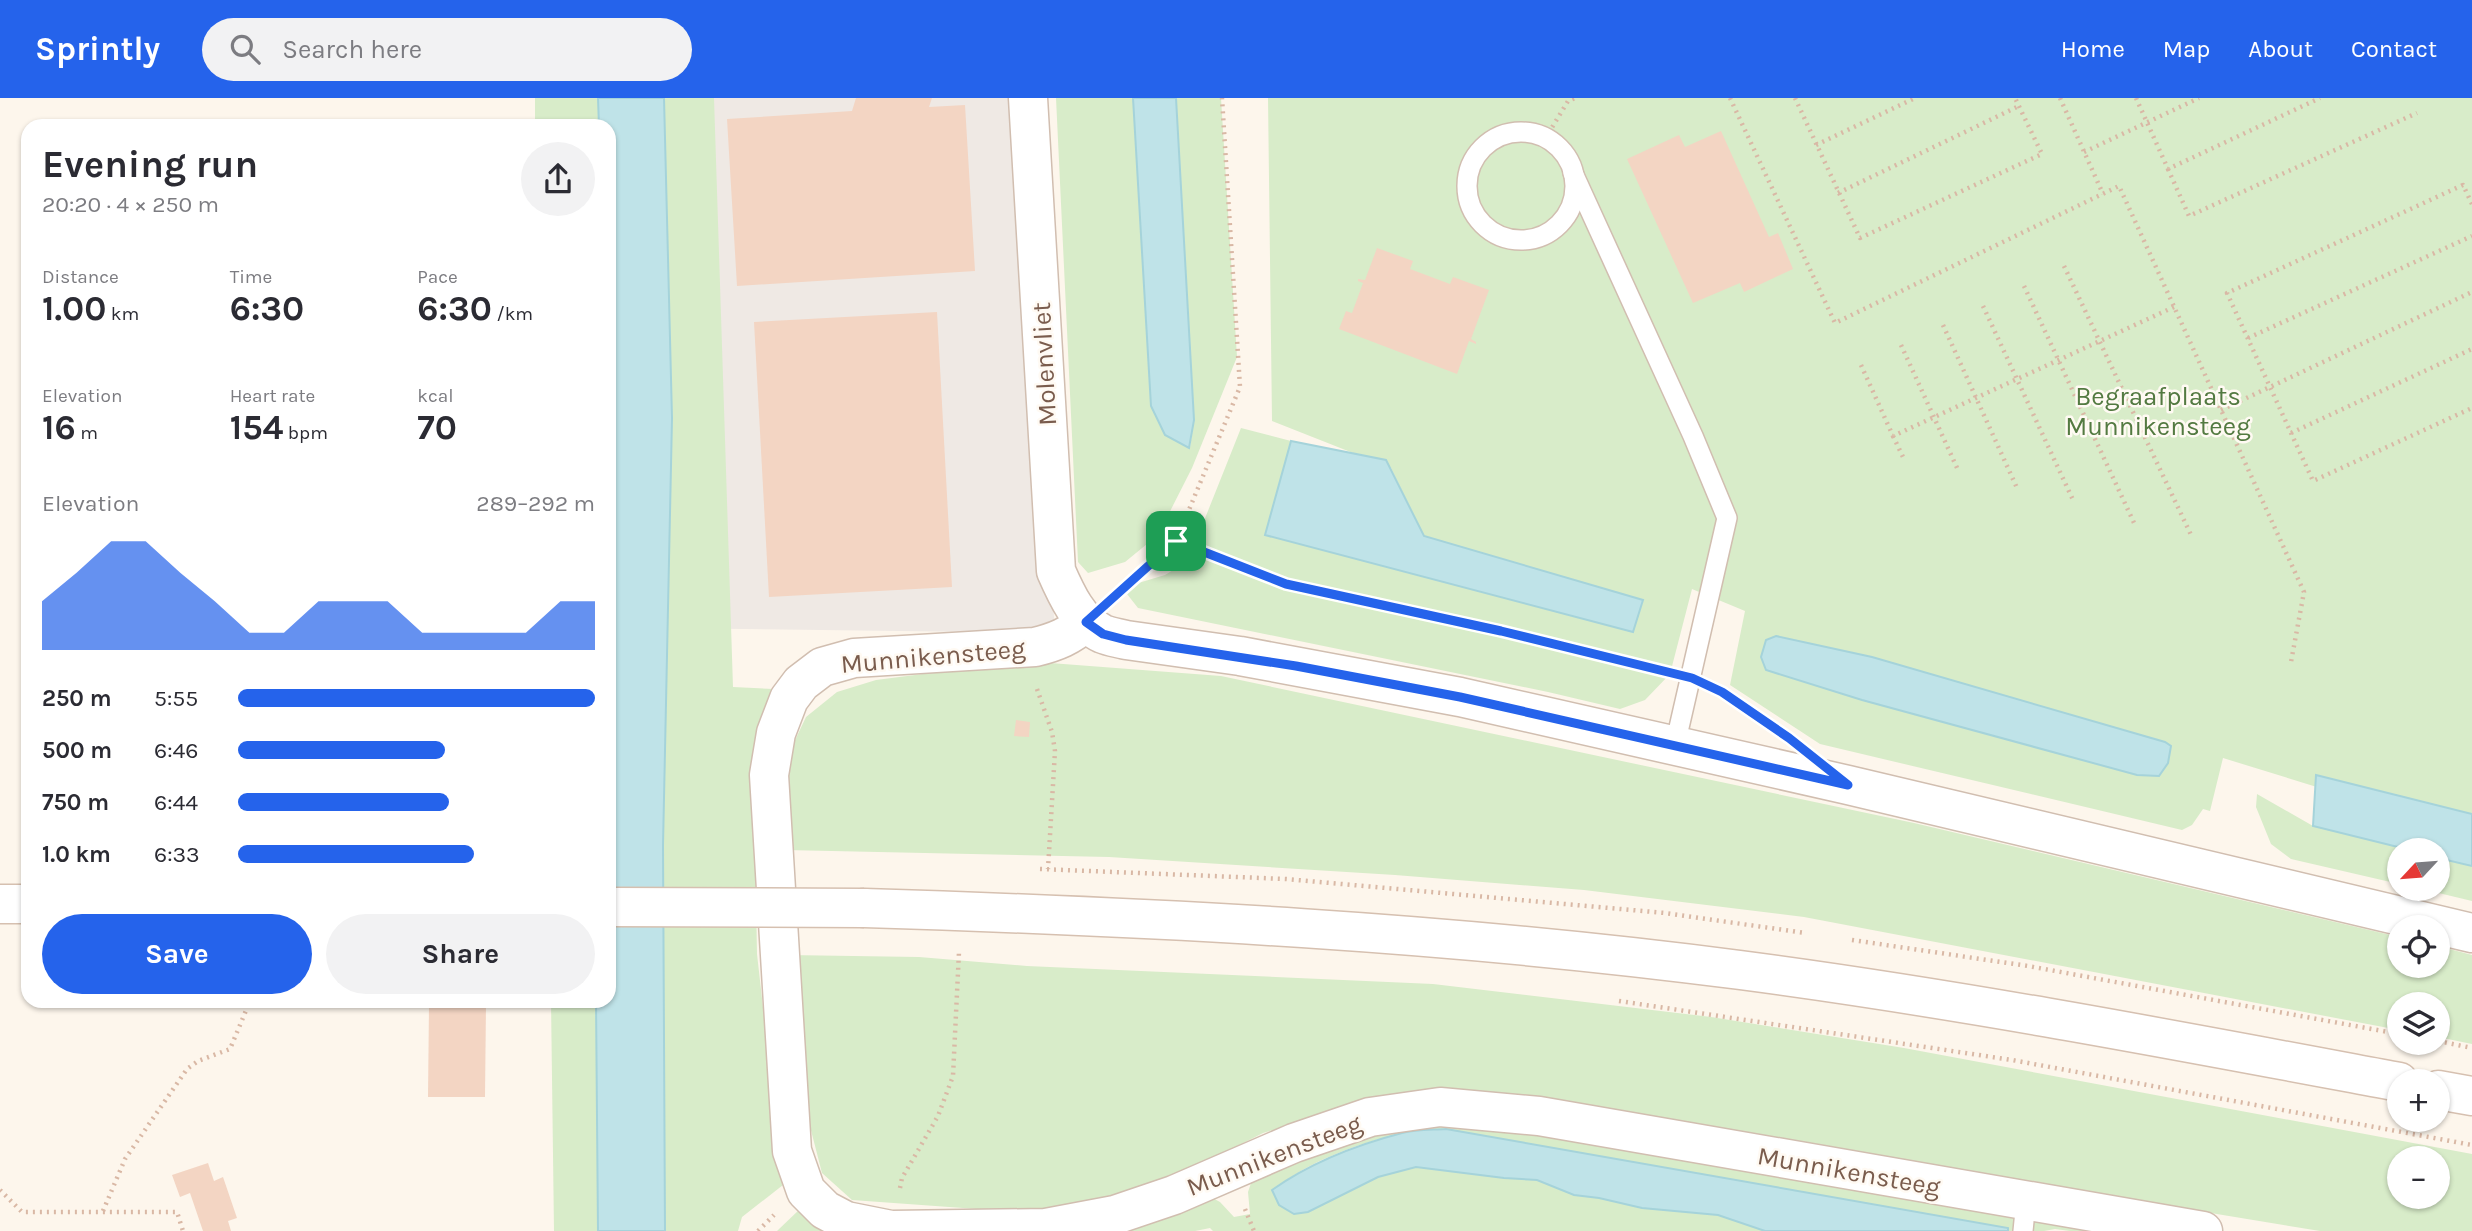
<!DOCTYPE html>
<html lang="en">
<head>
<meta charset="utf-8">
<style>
	body { margin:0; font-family:Karla,sans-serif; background:#f2f2f3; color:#2b2b33; height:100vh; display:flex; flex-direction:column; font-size:26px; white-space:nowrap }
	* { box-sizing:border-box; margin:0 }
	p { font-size:23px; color:#7c7c81 }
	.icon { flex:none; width:38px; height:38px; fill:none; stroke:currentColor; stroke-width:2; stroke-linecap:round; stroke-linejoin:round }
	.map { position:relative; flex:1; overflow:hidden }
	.details { position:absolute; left:21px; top:21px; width:595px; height:889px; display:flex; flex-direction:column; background:#fff; border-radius:21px; box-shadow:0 2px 5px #0004 }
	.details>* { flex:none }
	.needle { width:46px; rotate:244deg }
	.buttons { position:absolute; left:2387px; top:740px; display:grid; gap:14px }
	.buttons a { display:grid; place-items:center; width:63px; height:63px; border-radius:50%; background:#fff; box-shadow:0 2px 5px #0004; font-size:35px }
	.pin { position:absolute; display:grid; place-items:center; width:60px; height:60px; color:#fff; margin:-30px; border-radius:14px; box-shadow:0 4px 10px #0006 }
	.round { display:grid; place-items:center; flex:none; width:74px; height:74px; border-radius:37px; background:#f2f2f3 }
	.headline { display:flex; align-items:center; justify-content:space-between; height:119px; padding:0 21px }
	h1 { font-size:38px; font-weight:700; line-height:52px }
	.metrics { display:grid; grid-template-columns:repeat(3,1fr); gap:10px; height:119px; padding:7px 21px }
	.metrics div { display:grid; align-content:center }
	.metrics b { font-size:35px; font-weight:700 }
	.metrics small { font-size:19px; font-weight:400 }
	.metrics p { font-size:19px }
	.chart { height:196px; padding:14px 21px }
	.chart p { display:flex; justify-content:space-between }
	.chart svg { width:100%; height:126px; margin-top:7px; fill:#2563eb; opacity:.7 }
	.button { display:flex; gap:14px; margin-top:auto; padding:14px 21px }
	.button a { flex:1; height:80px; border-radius:42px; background:#2563eb; color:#fff; font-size:28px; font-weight:700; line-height:80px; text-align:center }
	.button a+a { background:#f2f2f3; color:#2b2b33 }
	ul { padding:0 21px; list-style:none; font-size:23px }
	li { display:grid; grid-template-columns:112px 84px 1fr; align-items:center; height:52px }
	li i { height:18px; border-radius:9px; background:#2563eb }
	header { display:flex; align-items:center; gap:42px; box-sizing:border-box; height:98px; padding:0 35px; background:#2563eb; color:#fff }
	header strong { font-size:33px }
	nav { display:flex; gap:38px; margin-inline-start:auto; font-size:24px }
	.search { width:490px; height:63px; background:#f2f2f3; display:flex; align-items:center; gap:18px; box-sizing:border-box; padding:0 24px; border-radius:38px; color:#7c7c81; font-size:26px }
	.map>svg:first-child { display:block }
	.industrial { fill:#efe9e4 }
	.green { fill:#d8ecc9; fill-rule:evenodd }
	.water { fill:#bfe3e8; stroke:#a5d3da; stroke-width:2 }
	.building { fill:#f3d5c3 }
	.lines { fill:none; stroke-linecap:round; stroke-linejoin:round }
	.service-casing { stroke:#d1beb0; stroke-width:22 }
	.minor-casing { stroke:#d1beb0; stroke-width:41 }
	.tertiary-casing { stroke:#d1beb0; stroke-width:41 }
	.secondary-casing { stroke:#d6c0b0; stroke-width:41 }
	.path { stroke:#d9b8a5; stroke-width:4.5; stroke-dasharray:2 5; stroke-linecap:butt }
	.service { stroke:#fff; stroke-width:19 }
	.minor { stroke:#fff; stroke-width:38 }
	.tertiary { stroke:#fff; stroke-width:38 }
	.secondary { stroke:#fff; stroke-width:38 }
	.secondary-bridge-casing { stroke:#d6c0b0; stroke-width:41; stroke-linecap:butt }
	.secondary-bridge { stroke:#fff; stroke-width:38 }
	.route-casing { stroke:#fff; stroke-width:14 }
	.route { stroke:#2563eb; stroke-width:9 }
	.labels { text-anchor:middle; stroke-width:5; stroke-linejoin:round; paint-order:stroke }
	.street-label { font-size:26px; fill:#7a5c4d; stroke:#fffaf3 }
	.park-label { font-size:26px; fill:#537a41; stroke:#fffaf3 }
</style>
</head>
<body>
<header>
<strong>Sprintly</strong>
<div class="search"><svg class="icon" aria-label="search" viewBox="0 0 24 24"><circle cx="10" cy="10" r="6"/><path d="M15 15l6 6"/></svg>Search here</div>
<nav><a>Home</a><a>Map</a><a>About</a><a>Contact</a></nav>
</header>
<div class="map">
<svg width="2472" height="1133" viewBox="0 0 2472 1133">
	<rect width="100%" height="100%" fill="#fdf6ec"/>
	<path class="industrial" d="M645,0H1022L1055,535L661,530Z"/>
	<g class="green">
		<path d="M535,0H598L599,28H535Z"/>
		<path d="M664,0H714L733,589L773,591L762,621L755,748L757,856L783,1087L742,1119L738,1133H665L662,851L664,654L672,320Z"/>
		<path d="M1056,0H1133L1151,308L1190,349L1194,322L1176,0H1221L1237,259L1192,370L1158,437L1125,464L1088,475L1078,464Z"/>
		<path d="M1268,0H2472V737L2223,660L2210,713L2203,711L2192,727L2182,732L1820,646L1730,587L1745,513L1692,491L1670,576L1645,602L1620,611L1548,594L1138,510L1127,496L1135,486L1165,477L1188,463L1241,330L1291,343L1265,437L1633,533L1643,503L1424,438L1391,370L1272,323ZM1777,538L1872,559L2164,644L2171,648L1862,602L1766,572L1761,559Z"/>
		<path d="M1024,563L1221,578L1914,725L2399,839V868H2438V848L2472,857V946L2438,939V906H2399V932L1804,819L1584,792L1395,777L1109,759L785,752L789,655L806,619L837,594L876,582Z"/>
		<path d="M2257,696L2313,728L2410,752H2399V786L2291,761L2271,746L2256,709Z"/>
		<path d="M2438,760L2472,768V803L2422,791H2438Z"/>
		<path d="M788,857L919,859L1027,868L1433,886L1711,919L1904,950L2472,1056V1133H2320L1986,1078L1339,1012L1263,1035L1174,1080L1075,1110L977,1111L852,1102L822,1075L797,978ZM2399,1060H2438V1099H2399Z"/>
		<path d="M551,903H596L598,1133H554Z"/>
		<path d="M1440,1020L2138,1133H2070L2055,1131L2044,1133H2008V1130L1446,1031C1432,1032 1416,1031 1402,1035C1357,1046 1308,1063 1272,1093L1279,1107L1294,1116L1308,1114L1378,1079L1416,1069L1504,1080L1537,1082L1574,1097L1599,1100L1642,1110L1718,1117L1765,1133H1213L1210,1130L1195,1133H1101L1207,1097L1220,1104L1234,1119L1250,1116L1248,1094L1254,1076L1284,1061Z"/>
		<path d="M800,1111L833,1133H777Z"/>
	</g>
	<g class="water">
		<path d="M598,0H664L672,320L663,748L665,1133H598L596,903H609V28H599Z"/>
		<path d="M1133,0H1176L1194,322L1189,350L1165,337L1151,308Z"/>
		<path d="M1291,343L1386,362L1424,438L1643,502L1633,534L1265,437Z"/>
		<path d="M1776,538L1872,559L2165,644L2171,648L2168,665L2159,678L2137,677L1862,602L1766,572L1761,559L1766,542Z"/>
		<path d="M2316,677L2472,716V768L2438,760V752H2410L2313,728Z"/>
		<path d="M1446,1031L2008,1130V1133H1765L1718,1117L1642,1110L1599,1100L1574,1097L1537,1082L1504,1080L1416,1069L1378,1079L1308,1114L1294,1116L1279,1107L1272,1092C1310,1065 1356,1047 1402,1035C1416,1031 1432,1032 1446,1031Z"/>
	</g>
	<g class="building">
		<path d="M856,0H932L929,9L965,7L975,173L737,188L727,21L852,13Z"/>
		<path d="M1721,33L1769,139L1778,135L1793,171L1744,194L1740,185L1693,205L1627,61L1679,37L1685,49Z"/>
		<path d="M1377,150L1413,163L1410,171L1450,186L1453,179L1489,192L1471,241L1476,244V246L1469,243L1457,276L1339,231L1346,213L1352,215L1363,185L1358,183V181L1365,182Z"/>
		<path d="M937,214L952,489L769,499L754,224Z"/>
		<path d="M1016,622L1030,624L1029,639L1014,638Z"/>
		<path d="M429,907H486L485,999H428Z"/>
		<path d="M208,1065L214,1083L223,1079L237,1120L228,1123L231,1133H203L190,1095L180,1099L172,1077Z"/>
	</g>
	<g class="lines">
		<g class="service-casing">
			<g id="service">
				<circle cx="1521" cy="88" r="54"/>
				<path d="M1573,75L1693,338L1727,420L1675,647"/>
				<path d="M2023,1133L2026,1103"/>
			</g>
		</g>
		<g class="minor-casing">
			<path id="minor" d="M1086,524C1070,538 1056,544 1035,549L854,560L822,569L801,585L789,601L776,635L769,677L792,1053L806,1093L825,1112L846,1123L891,1132L1046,1130L1115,1117L1174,1097L1294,1045L1370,1019L1440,1009L1539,1018L2203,1133"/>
		</g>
		<g class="tertiary-casing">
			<path id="tertiary" d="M1028,0L1056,473C1066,496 1079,525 1103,536C1110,539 1119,540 1126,542L1240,558L1460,599L1848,687L2472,835"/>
		</g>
		<g class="secondary-casing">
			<g id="secondary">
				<path d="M0,806H28"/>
				<path d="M864,810C1157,819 1449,834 1740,872C1961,901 2180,943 2399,984"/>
				<path d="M2438,992L2472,998"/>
			</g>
		</g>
		<g class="path">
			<path d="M1730,0L1835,225L2119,88L2304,494L2291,564"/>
			<path d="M1795,0L1860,140L2042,56L2015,0"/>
			<path d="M2060,0L2103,96"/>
			<path d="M2136,0L2168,71L2320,0"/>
			<path d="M1545,41L1568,3L1575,0"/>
			<path d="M1816,47L1915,0"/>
			<path d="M2084,54L2199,0"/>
			<path d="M2168,71L2189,118L2417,15"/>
			<path d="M1838,95L2019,8"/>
			<path d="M2472,106L2463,87L2227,195L2313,383L2472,310"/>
			<path d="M2064,168L2192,439"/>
			<path d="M2024,188L2135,427"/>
			<path d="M1983,208L2073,402"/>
			<path d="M1943,227L2017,390"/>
			<path d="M2248,240L2472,138"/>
			<path d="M1901,247L1958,372"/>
			<path d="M1861,267L1893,338L2174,209"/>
			<path d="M2221,312L2472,194"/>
			<path d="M2291,335L2472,251"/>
			<path d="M1893,338L1903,359"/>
			<path d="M1176,443L1240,289L1222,0"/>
			<path d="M1117,496L1176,443L1285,486L1501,533L1661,573"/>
			<path d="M1037,591L1052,634L1055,653L1048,771"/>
			<path d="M1719,593L1764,623"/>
			<path d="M1040,771L1286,781L1665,815L1805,835"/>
			<path d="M1852,842L2028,868L2399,936"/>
			<path d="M1619,903L2012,962L2472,1047"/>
			<path d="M2438,943L2472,950"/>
			<path d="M900,1090L902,1080L938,1018L953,978L959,854"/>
			<path d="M0,1092L22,1114H177L183,1133"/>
			<path d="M1245,1111L1254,1133"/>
			<path d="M103,1113L125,1061L187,971L198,963L230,951L250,903"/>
			<path d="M758,1133L774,1117"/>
		</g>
		<use href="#service" class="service"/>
		<use href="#minor" class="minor"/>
		<use href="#tertiary" class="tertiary"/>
		<use href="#secondary" class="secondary"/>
		<g class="secondary-bridge-casing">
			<path id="secondary-bridge" d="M609,809L864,810"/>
		</g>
		<use href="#secondary-bridge" class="secondary-bridge"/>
	</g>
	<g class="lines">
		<g class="route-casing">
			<path id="route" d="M1176,443L1286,486L1501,533L1692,580L1722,594L1789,640L1848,687L1460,599L1296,568L1126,542L1103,536L1086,524Z"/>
		</g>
		<use href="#route" class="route"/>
	</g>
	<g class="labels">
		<g class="street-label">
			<text transform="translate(1044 266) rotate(-93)" y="9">Molenvliet</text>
			<text transform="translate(933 558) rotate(-5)" y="9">Munnikensteeg</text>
			<text transform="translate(1274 1057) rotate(-21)" y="9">Munnikensteeg</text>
			<text transform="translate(1849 1073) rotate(10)" y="9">Munnikensteeg</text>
		</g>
		<g class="park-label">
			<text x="2158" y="307">Begraafplaats<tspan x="2158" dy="30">Munnikensteeg</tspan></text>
		</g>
	</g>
</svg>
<div class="buttons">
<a><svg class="needle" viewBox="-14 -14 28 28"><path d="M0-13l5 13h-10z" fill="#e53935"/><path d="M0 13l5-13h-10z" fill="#7c7c81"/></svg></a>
<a><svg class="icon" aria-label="locate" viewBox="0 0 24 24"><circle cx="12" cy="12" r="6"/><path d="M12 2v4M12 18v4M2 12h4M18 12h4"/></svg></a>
<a><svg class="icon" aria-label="layers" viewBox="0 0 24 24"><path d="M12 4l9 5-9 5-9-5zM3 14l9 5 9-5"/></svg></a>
<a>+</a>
<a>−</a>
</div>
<div class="pin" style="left:1176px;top:443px;background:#1e9e55"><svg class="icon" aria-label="arrive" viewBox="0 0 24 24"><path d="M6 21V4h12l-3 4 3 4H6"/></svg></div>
<section class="details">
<div class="headline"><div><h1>Evening run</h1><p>20:20 · 4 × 250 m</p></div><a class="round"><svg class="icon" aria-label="share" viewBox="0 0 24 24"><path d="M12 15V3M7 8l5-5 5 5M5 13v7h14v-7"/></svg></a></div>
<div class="metrics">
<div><p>Distance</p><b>1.00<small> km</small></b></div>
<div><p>Time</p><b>6:30</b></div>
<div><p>Pace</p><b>6:30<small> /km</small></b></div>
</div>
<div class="metrics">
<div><p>Elevation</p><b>16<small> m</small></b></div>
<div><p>Heart rate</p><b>154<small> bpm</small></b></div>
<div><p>kcal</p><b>70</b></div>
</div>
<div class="chart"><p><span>Elevation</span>289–292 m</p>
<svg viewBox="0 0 160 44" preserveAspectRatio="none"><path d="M0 44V27L10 17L20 6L30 6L40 17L50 27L60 38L70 38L80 27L90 27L100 27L110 38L120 38L130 38L140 38L150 27L160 27V44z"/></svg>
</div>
<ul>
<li><b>250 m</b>5:55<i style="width:100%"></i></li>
<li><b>500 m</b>6:46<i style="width:58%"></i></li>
<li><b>750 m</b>6:44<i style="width:59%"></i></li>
<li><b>1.0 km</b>6:33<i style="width:66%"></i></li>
</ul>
<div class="button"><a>Save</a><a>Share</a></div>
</section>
</div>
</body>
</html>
